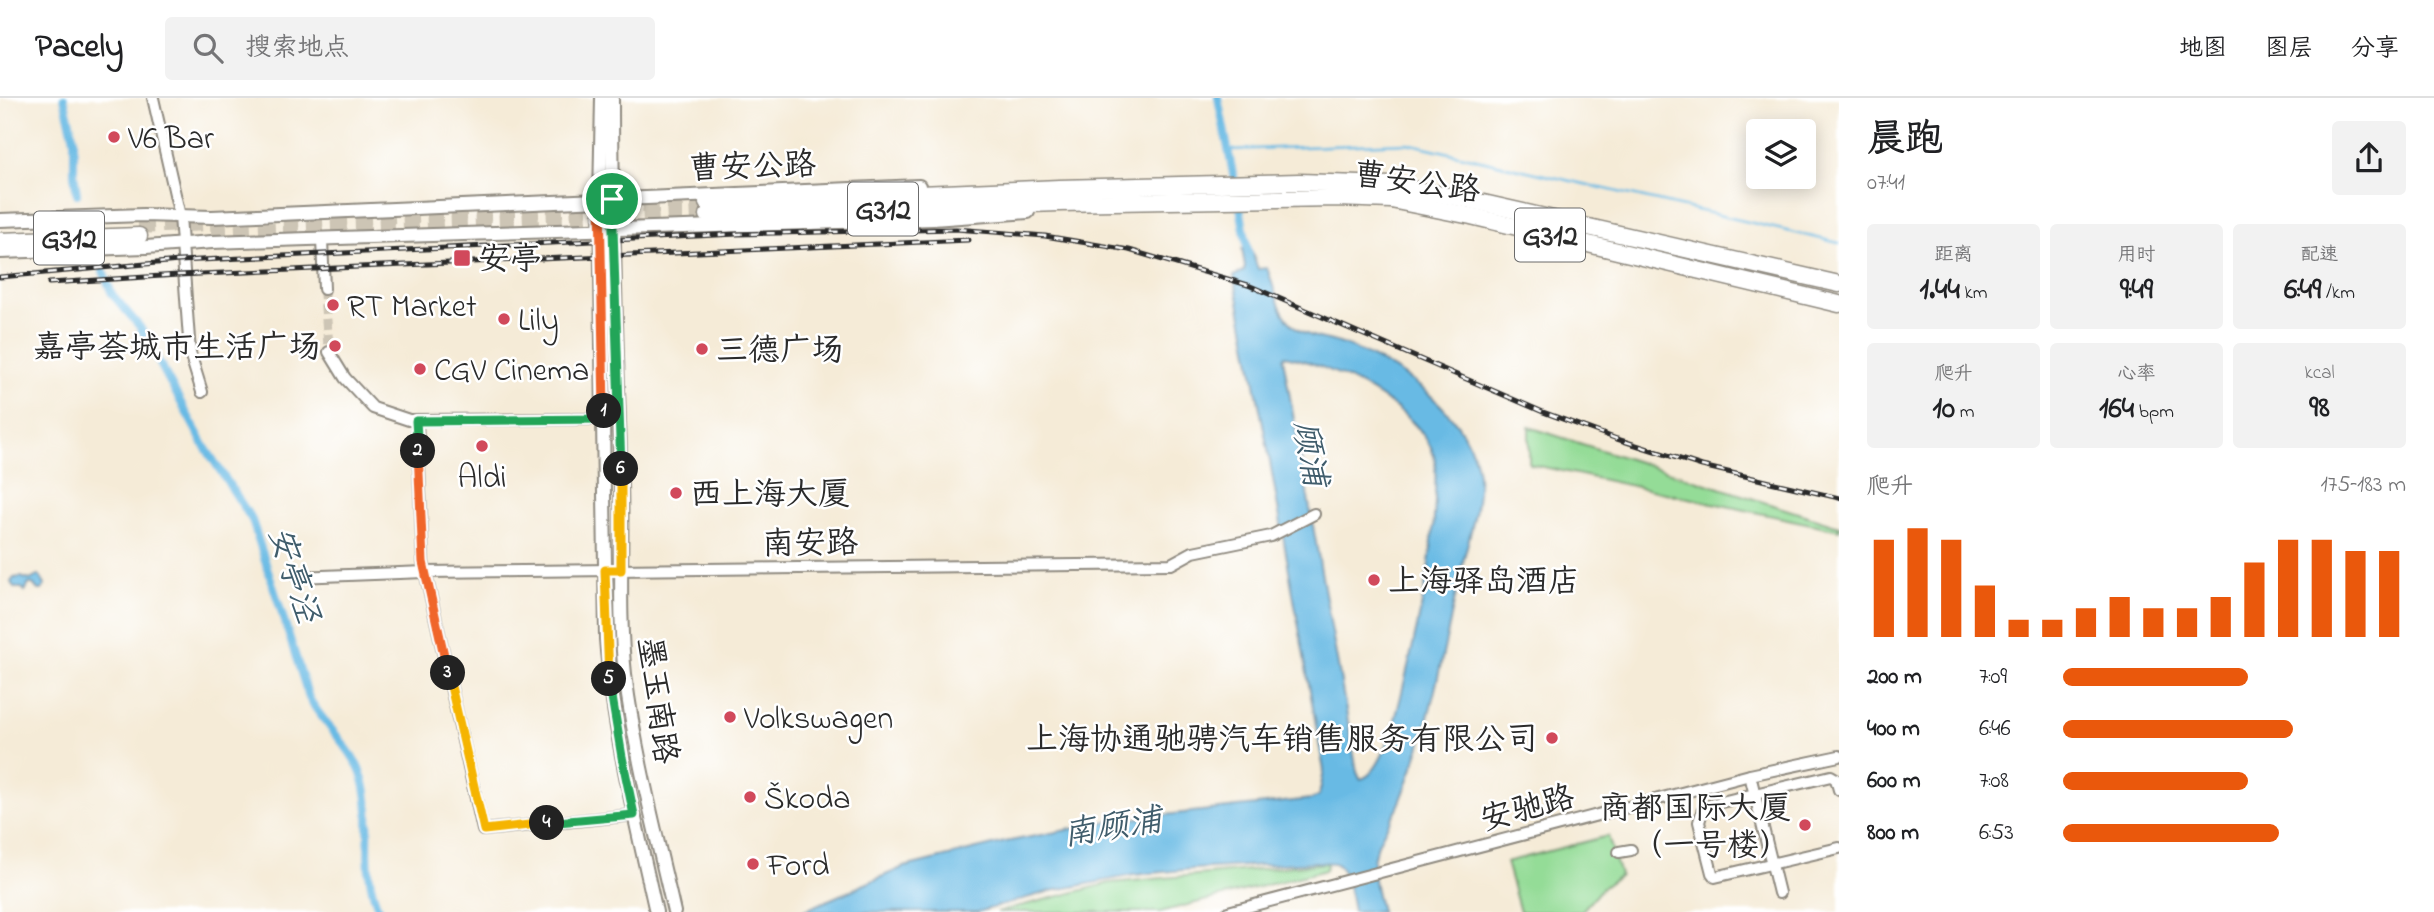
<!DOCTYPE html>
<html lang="zh">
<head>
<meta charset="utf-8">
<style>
	body { margin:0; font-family:"Indie Flower","LXGW WenKai TC",sans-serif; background:#f2f2f2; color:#202124; height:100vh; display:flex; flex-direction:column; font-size:26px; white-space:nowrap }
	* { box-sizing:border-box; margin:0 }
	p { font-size:23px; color:#757577 }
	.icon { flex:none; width:38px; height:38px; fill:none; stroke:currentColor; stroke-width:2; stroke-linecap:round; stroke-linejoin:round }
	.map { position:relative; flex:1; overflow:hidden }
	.details { display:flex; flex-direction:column; background:#fff; width:595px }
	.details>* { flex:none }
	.buttons { position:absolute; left:1746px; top:21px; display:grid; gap:14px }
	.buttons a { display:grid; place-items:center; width:70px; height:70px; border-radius:7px; background:#fff; box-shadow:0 4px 18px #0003; font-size:35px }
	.pin { position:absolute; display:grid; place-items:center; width:60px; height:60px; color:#fff; margin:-30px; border:4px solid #fff; border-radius:50%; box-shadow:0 2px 7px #0007 }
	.km { position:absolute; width:35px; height:35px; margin:-18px; border-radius:50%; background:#222; color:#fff; font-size:19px; line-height:35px; text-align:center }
	.round { display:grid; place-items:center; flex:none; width:74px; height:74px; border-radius:7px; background:#f2f2f2 }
	.summary { display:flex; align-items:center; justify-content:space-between; height:119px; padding:0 28px }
	h1 { font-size:38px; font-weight:700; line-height:52px }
	.metrics { display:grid; grid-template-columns:repeat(3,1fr); gap:10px; height:119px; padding:7px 28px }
	.metrics div { display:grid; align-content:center; border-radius:7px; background:#f2f2f2; text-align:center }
	.metrics b { font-size:30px; font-weight:700 }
	.metrics small { font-size:19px; font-weight:400 }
	.metrics p { font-size:19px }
	.chart { height:196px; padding:14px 28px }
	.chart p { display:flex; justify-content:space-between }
	.chart svg { width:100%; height:126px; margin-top:7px; stroke:#ea580c; stroke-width:6 }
	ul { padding:0 28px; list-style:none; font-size:23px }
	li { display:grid; grid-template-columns:112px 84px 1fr; align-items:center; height:52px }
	li i { height:18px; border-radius:9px; background:#ea580c }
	header { display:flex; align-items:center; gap:42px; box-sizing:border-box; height:98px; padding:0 35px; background:#fff; border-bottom:2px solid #e0e0e0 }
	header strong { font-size:33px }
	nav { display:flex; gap:38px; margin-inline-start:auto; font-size:24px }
	.search { width:490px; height:63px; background:#f2f2f2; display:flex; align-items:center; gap:18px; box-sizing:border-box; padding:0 24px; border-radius:7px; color:#757577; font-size:26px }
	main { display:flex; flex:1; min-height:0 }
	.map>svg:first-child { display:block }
	.green { fill:#94dc97; stroke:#608461; stroke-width:2 }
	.water { fill:#68bae4; stroke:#4a7288; stroke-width:2; fill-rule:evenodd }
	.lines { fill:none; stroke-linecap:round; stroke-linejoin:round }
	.stream { stroke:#68bae4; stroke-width:2.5 }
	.canal { stroke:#68bae4; stroke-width:8 }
	.minor-tunnel { stroke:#cdc5b5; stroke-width:10; stroke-dasharray:10 5; stroke-linecap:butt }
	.highway-tunnel { stroke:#cdc5b5; stroke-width:16; stroke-dasharray:16 8; stroke-linecap:butt }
	.minor-casing { stroke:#908b81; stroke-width:14 }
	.major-casing { stroke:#908b81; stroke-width:16 }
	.highway-casing { stroke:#908b81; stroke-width:19 }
	.minor { stroke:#fff; stroke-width:10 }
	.major { stroke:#fff; stroke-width:12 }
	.highway { stroke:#fff; stroke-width:16 }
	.rail-casing { stroke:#2b2b2b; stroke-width:5 }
	.rail { stroke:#fff; stroke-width:2.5; stroke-dasharray:8; stroke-linecap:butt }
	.split-1-casing { stroke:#fff; stroke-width:14 }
	.split-2-casing { stroke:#fff; stroke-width:14 }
	.split-3-casing { stroke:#fff; stroke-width:14 }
	.split-4-casing { stroke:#fff; stroke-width:14 }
	.split-5-casing { stroke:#fff; stroke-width:14 }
	.split-6-casing { stroke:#fff; stroke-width:14 }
	.split-7-casing { stroke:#fff; stroke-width:14 }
	.split-1 { stroke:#f0652b; stroke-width:9 }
	.split-2 { stroke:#22a559; stroke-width:9 }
	.split-3 { stroke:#f0652b; stroke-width:9 }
	.split-4 { stroke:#f5b400; stroke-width:9 }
	.split-5 { stroke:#22a559; stroke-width:9 }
	.split-6 { stroke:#f5b400; stroke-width:9 }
	.split-7 { stroke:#22a559; stroke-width:9 }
	.poi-dot { fill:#d1495b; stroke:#fff; stroke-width:2.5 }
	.labels { text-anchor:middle; stroke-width:5; stroke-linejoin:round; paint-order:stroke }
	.shield { fill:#fff; stroke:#6b6b6b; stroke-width:2 }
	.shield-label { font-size:30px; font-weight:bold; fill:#2b2b2b }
	.poi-label { font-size:32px; fill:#2b2b2b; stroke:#fff; text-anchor:start }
	.street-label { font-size:32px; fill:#2b2b2b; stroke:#fff }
	.water-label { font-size:33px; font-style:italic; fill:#405d6c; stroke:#fff }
</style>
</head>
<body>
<header>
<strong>Pacely</strong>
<div class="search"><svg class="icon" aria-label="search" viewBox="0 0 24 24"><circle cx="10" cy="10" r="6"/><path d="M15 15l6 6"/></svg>搜索地点</div>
<nav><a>地图</a><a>图层</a><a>分享</a></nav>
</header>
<main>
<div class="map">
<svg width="1839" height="814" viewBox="0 0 1839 814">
	<rect width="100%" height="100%" fill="#fff"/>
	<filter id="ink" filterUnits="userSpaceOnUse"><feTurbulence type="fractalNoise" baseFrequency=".0143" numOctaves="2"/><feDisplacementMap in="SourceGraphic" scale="14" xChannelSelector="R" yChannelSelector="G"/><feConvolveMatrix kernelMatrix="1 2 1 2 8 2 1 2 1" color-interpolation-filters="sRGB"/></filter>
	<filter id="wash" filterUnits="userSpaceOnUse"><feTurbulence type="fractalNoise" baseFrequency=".00686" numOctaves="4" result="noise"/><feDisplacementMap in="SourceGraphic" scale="28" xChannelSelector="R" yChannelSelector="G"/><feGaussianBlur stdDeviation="1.57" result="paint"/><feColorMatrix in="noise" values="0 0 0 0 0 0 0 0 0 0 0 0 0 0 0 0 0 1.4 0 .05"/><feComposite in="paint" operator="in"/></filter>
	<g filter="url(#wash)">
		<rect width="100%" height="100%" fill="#f5ebd7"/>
		<g class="green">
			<path d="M1529,329L1839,428V432L1529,366Z"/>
			<path d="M1608,738L1620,777L1601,791L1581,814H1520L1506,764Z"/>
			<path d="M1327,765L1326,772L1160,814H997L1110,785Z"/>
		</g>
		<g class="water">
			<path d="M1250,149L1258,171L1267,170C1274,188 1278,214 1293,227C1306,240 1325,240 1342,246C1395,266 1459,306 1476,365C1484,396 1470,434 1463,464C1447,532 1436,603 1413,669C1408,683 1404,696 1398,709C1389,726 1373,748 1373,767C1372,782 1378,799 1381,814H1353C1351,802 1347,769 1334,765C1329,764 1322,765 1316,764L1193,771L1134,777L1051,793L978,814H801L904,769L1005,744L1118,722L1312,701L1319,697L1324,673L1268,352L1234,178L1244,173L1245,168L1242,151ZM1285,258C1329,266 1422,311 1434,358C1437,372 1435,387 1435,401C1433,467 1417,530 1402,594C1397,615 1383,678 1360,681L1357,674L1283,260Z"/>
			<path d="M39,477L45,487L42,492H38L33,486H29L25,493L22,490H14L11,484L14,480L21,479L30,482Z"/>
		</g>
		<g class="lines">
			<path class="stream" d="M1228,52L1407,45L1839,145"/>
			<g class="canal">
				<path d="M64,0L74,41V76L77,96"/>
				<path d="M1218,0L1235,86"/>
				<path d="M1238,99L1249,158"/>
				<path d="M103,173L112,196L140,229L205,349L252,422L309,600C325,629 353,649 363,681C376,727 358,769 380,814"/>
			</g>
		</g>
	</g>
	<g filter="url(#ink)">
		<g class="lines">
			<path class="minor-tunnel" d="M324,191L329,254"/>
			<g class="highway-tunnel">
				<path d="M283,122L707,105"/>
				<path d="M138,128L229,124"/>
				<path d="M211,135L708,117"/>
			</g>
			<g class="minor-casing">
				<g id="minor">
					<path d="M153,0L180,118L190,255L202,294"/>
					<path d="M322,141L324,191"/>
					<path d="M329,254L345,280L373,310L409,322L604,321"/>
					<path d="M417,323L423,464L483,732L634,717"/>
					<path d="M297,479L425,474L1171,466L1193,454L1271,438L1314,416"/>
					<path d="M1750,677L1779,795"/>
					<path d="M1839,692L1836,681L1831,678L1713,706L1702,714L1699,724L1712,775L1715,779L1839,750"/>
					<path d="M1619,754L1631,752"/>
					<path d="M1228,814L1750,677L1839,658"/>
				</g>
			</g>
			<g class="major-casing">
				<g id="major">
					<path d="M602,0L600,101L606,541C613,634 636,724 656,814"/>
					<path d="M612,0C612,129 617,257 621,386C623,449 618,513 625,576C635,656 656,735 674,814"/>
					<path d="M0,122L143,117L212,119L919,88"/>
					<path d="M0,154L146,149L212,144L933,121L1028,114"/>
				</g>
			</g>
			<g class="highway-casing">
				<g id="highway">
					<path d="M707,105L1059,90L1299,84L1390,87L1470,102L1839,186"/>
					<path d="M708,117L1059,105L1337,100L1391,102L1471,118L1839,206"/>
					<path d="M0,143L139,138"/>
				</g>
			</g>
			<use href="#minor" class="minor"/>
			<use href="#major" class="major"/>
			<use href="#highway" class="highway"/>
			<g class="rail-casing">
				<g id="rail">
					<path d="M0,179L179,163L737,136L956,131L1045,138L1129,152L1248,187L1543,314L1617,341L1702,368L1839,400"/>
					<path d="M49,185L178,177L968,142"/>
				</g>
			</g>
			<use href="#rail" class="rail"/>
		</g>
	</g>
	<g class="lines" filter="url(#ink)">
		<g class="split-1-casing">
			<path id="split-1" d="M604,313L600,101H612"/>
		</g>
		<g class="split-2-casing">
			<path id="split-2" d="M418,353L416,323L604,321V313"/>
		</g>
		<g class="split-3-casing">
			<path id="split-3" d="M418,353L423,464L448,575"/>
		</g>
		<g class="split-4-casing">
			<path id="split-4" d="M448,575L484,732L547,725"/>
		</g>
		<g class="split-5-casing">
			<path id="split-5" d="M547,725L634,717L622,659L609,581"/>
		</g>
		<g class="split-6-casing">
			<path id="split-6" d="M609,581L605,472H621V371"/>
		</g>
		<g class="split-7-casing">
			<path id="split-7" d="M612,101L621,371"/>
		</g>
		<use href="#split-1" class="split-1"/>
		<use href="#split-2" class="split-2"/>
		<use href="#split-3" class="split-3"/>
		<use href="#split-4" class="split-4"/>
		<use href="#split-5" class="split-5"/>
		<use href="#split-6" class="split-6"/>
		<use href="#split-7" class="split-7"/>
	</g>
	<g class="poi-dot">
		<circle cx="114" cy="39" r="7"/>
		<rect x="453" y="151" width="18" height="18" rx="3.5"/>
		<circle cx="333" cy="207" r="7"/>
		<circle cx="504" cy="221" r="7"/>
		<circle cx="335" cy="248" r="7"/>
		<circle cx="702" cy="251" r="7"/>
		<circle cx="420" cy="271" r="7"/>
		<circle cx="482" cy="348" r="7"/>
		<circle cx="676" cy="395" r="7"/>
		<circle cx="1374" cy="482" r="7"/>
		<circle cx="730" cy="619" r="7"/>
		<circle cx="1552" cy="640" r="7"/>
		<circle cx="750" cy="699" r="7"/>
		<circle cx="1805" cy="727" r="7"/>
		<circle cx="753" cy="766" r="7"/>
	</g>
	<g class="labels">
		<g class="shield">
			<rect x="848" y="84.5" width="70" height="53" rx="5"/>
			<rect x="1515" y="110.5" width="70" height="53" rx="5"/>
			<rect x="34" y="113.5" width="70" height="53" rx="5"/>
		</g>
		<g class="shield-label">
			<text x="883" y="121">G312</text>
			<text x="1550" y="147">G312</text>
			<text x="69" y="150">G312</text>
		</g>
		<g class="poi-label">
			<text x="128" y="50">V6 Bar</text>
			<text x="478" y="171">安亭</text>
			<text x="347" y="218">RT Market</text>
			<text x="518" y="232">Lily</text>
			<text x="321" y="259" text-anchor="end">嘉亭荟城市生活广场</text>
			<text x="716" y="262">三德广场</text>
			<text x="434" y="282">CGV Cinema</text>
			<text x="482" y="389" text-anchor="middle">Aldi</text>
			<text x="690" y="406">西上海大厦</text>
			<text x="1388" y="493">上海驿岛酒店</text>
			<text x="744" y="630">Volkswagen</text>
			<text x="1538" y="651" text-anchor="end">上海协通驰骋汽车销售服务有限公司</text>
			<text x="764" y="710">Škoda</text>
			<text x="1791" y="720" text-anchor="end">商都国际大厦<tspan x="1791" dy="37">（一号楼）</tspan></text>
			<text x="767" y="777">Ford</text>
		</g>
		<g class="street-label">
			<text transform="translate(752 67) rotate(-2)" y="11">曹安公路</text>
			<text transform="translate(1417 83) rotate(8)" y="11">曹安公路</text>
			<text transform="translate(810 444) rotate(-1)" y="11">南安路</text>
			<text transform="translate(659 602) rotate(82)" y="11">墨玉南路</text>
			<text transform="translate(1527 709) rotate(-15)" y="11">安驰路</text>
		</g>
		<g class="water-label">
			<text transform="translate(1312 355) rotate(79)" y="12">顾浦</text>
			<text transform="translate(296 476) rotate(72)" y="12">安亭泾</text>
			<text transform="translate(1112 727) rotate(-9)" y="12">南顾浦</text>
		</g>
	</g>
</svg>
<div class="buttons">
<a><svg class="icon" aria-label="layers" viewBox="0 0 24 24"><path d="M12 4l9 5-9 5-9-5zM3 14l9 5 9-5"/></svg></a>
</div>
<div class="pin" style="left:612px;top:101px;background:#1e9e55"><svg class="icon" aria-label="arrive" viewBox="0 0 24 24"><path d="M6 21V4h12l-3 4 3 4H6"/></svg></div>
<b class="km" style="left:604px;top:313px">1</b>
<b class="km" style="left:418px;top:353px">2</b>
<b class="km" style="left:448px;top:575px">3</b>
<b class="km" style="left:547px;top:725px">4</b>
<b class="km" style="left:609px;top:581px">5</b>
<b class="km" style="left:621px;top:371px">6</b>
</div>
<section class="details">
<div class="summary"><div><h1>晨跑</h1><p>07:41</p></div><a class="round"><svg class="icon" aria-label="share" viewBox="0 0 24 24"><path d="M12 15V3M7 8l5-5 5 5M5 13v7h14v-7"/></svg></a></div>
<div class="metrics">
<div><p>距离</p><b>1.44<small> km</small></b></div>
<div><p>用时</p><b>9:49</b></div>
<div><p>配速</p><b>6:49<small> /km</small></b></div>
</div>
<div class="metrics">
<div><p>爬升</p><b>10<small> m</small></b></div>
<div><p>心率</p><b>164<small> bpm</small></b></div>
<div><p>kcal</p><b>98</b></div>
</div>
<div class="chart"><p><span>爬升</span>175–183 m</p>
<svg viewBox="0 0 160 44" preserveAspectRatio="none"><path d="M5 44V10M15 44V6M25 44V10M35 44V26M45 44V38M55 44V38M65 44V34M75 44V30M85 44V34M95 44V34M105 44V30M115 44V18M125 44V10M135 44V10M145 44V14M155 44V14"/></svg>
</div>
<ul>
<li><b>200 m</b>7:09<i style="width:54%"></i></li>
<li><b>400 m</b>6:46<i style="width:67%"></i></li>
<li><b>600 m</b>7:08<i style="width:54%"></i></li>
<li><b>800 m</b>6:53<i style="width:63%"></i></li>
</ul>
</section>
</main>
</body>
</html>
